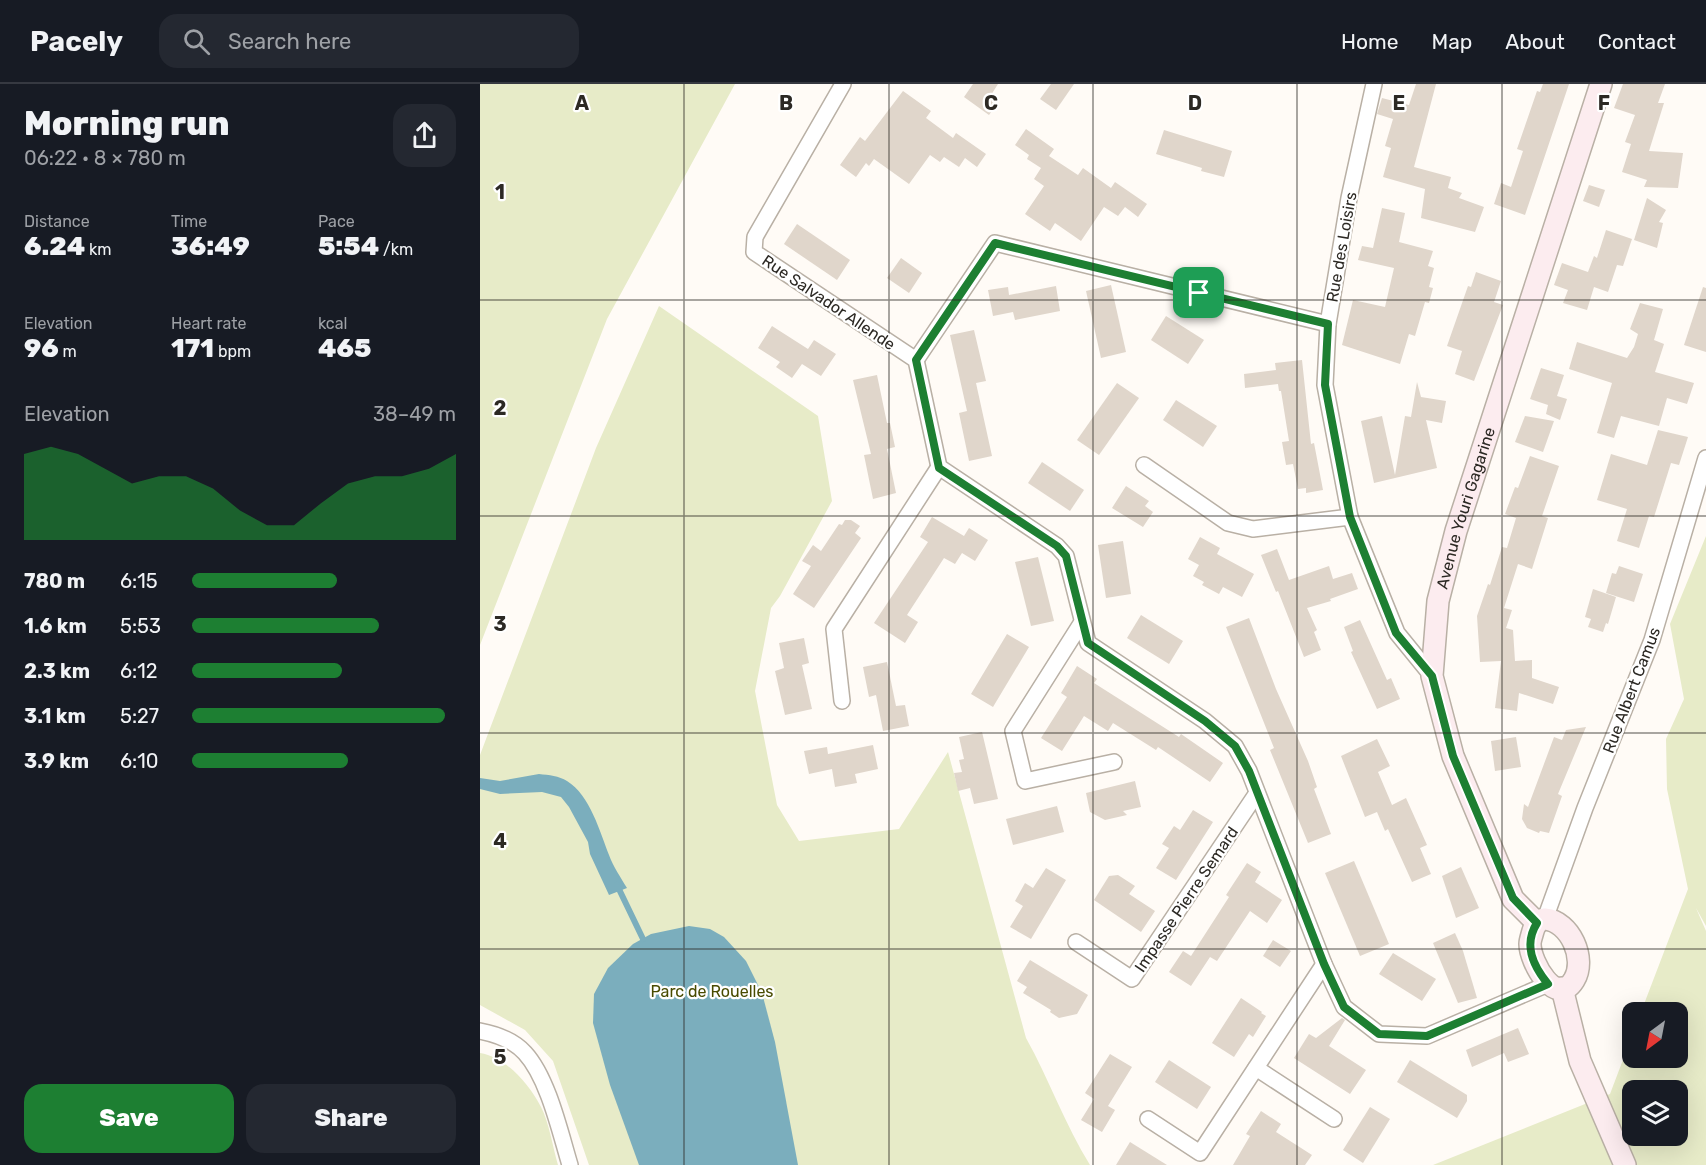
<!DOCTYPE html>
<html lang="en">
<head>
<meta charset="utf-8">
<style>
	body { margin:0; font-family:Rubik,sans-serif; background:#242831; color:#f1f3f6; height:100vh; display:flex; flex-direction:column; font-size:22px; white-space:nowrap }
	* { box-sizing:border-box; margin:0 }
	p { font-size:20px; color:#9ea1a6 }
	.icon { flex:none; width:33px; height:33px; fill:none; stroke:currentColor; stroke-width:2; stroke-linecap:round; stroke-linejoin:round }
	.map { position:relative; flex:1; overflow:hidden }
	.drawer { display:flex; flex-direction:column; background:#171b24; width:480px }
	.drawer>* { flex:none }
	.needle { width:39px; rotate:212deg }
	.buttons { position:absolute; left:1142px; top:918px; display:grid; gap:12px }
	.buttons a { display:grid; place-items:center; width:66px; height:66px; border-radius:12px; background:#171b24; box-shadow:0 6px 24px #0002; font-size:30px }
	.pin { position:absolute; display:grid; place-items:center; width:51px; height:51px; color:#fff; margin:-26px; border-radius:12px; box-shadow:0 3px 9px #0006 }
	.round { display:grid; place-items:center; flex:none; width:63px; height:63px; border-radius:18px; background:#242831 }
	.head { display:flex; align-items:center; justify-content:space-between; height:102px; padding:0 24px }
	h1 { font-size:33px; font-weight:800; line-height:45px }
	.metrics { display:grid; grid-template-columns:repeat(3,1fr); gap:9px; height:102px; padding:6px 24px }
	.metrics div { display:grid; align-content:center }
	.metrics b { font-size:26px; font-weight:800 }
	.metrics small { font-size:16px; font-weight:400 }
	.metrics p { font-size:16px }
	.chart { height:168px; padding:12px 24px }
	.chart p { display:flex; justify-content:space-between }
	.chart svg { width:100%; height:108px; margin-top:6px; fill:#1d7f32; opacity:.7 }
	.primary-button { display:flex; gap:12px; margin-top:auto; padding:12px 24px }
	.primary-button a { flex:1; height:69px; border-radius:18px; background:#1d7f32; color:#fff; font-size:24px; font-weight:800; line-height:69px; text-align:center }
	.primary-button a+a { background:#242831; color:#f1f3f6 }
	ul { padding:0 24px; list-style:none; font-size:20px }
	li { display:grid; grid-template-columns:96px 72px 1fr; align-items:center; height:45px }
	li i { height:15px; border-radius:8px; background:#1d7f32 }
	header { display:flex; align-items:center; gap:36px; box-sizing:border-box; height:84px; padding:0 30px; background:#171b24; border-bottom:2px solid #363941 }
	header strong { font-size:28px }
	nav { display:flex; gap:33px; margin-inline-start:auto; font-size:21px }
	.search { width:420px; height:54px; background:#242831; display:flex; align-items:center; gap:15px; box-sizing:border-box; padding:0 21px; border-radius:18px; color:#9ea1a6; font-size:22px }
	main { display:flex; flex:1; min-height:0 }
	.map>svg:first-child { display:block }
	.green { fill:#e7ebc8; fill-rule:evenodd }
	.water { fill:#7baebd }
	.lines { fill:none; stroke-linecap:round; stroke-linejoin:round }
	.stream { stroke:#7baebd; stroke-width:6 }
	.building { fill:#e0d6cb }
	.street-casing { stroke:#b9b0a5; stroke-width:18 }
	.secondary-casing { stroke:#b9b0a5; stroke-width:24 }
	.street { stroke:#fff; stroke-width:15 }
	.secondary { stroke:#fcecef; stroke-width:21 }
	.route-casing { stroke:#fff; stroke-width:12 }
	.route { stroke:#1d7f32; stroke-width:8 }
	.grid { fill:none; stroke:#2c2924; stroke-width:1.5; stroke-opacity:0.55 }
	.labels { text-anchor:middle; stroke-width:4.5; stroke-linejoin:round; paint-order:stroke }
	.street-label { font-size:16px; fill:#2c2924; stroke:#fff }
	.park-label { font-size:16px; fill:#494b00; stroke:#fff }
	.grid-label { font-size:20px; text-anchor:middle; font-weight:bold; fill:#2c2924; stroke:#fff; stroke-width:4.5; stroke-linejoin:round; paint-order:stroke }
</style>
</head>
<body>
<header>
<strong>Pacely</strong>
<div class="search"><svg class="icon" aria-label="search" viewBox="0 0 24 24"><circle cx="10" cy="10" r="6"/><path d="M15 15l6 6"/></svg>Search here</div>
<nav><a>Home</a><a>Map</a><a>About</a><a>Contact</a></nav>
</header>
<main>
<section class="drawer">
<div class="head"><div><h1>Morning run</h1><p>06:22 · 8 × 780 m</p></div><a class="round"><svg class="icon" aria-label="share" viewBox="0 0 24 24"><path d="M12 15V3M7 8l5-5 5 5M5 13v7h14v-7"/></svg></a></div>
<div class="metrics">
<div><p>Distance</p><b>6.24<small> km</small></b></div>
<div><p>Time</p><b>36:49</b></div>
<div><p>Pace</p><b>5:54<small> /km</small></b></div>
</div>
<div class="metrics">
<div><p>Elevation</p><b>96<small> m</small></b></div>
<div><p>Heart rate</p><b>171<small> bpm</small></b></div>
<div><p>kcal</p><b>465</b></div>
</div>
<div class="chart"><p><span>Elevation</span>38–49 m</p>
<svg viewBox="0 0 160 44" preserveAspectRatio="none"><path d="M0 44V9L10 6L20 9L30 15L40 21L50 18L60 18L70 23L80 32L90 38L100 38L110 29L120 21L130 18L140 18L150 15L160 9V44z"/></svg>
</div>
<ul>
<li><b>780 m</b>6:15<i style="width:55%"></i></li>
<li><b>1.6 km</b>5:53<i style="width:71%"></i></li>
<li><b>2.3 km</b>6:12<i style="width:57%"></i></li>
<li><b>3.1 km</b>5:27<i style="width:96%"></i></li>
<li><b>3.9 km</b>6:10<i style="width:59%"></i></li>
</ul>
<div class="primary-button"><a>Save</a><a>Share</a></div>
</section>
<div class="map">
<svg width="1226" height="1081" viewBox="0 0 1226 1081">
	<rect width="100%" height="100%" fill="#fffbf6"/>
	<g class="green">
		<path d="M0,0H255L127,235L0,561Z"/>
		<path d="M179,222L338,332L352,417L300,512L291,524L275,607L297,721L319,757L419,745L468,668L546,954C569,995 585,1041 610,1081H109L73,977L45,946L0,921V671L116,364Z"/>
		<path d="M1226,452V842L1216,824L1226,847V1081H953L1130,1010L1152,952V974H1197V928H1161L1208,805L1187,705L1186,655L1204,615L1190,540ZM1152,1006H1197V1052H1152Z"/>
		<path d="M0,969C26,973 49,1000 61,1023C69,1038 73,1064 78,1081H0Z"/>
	</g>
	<g class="water">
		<path d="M59,690C69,691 79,692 87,697C110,711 120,748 129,771C133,782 141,794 147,804L129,811L110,770L108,758L89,723L81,713L62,708L20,710L0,705V694L20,697Z"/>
		<path d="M209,842L230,845L244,853L266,877L282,909L295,958L318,1081H159L130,1001L113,939L114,910L128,884L153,860L171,850Z"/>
	</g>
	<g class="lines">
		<path class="stream" d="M137,801L163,855"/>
	</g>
	<g class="building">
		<path d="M493,0H518L511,11L519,17L509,31L484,13Z"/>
		<path d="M571,0H594L576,26L560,15Z"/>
		<path d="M936,0H956L934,83L971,93L968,104L982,109L979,114L1004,123L995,148L941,134L945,105L903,93L911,64L905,62L913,35L897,30L902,14L929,21Z"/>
		<path d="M1063,0H1089L1045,131L1014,120L1021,99L1031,103L1043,67L1037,65L1057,7L1060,8Z"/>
		<path d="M1143,0H1185L1178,19H1184L1169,67L1203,69L1198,104L1164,103L1167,96L1142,88L1151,60L1145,58L1155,31L1134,24Z"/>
		<path d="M423,7L451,27L446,34L473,54L476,49L506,70L497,83L485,74L479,83L464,73L460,78L450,71L429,100L394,75L389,82L386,79L376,93L360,81L380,53L385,57Z"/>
		<path d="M546,45L574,65L569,72L598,91L603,84L631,104L635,98L667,120L658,133L645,123L638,132L624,123L601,157L575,139L570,147L545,130L564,102L554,95L561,84L547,75L549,71L535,61Z"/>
		<path d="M684,46L752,67L744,93L721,87L722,84L676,70Z"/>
		<path d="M1109,101L1125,106L1119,123L1103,117Z"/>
		<path d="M1167,114L1186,126L1179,138L1183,139L1177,164L1154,156Z"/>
		<path d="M902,124L925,129L919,158L953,167L948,182L954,184L949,203L953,204L949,219L945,218L935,252L929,250L920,280L862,261L873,216L905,223L914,184L878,176L882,162L893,164Z"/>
		<path d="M317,140L370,176L357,196L304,160Z"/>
		<path d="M1126,146L1152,155L1143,182L1137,181L1128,208L1114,203L1107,226L1083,219L1088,206L1074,201L1082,179L1108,188L1114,172L1117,174Z"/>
		<path d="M421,174L442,189L429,209L407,194Z"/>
		<path d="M996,188L1021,197L1014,218L1023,221L994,297L975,290L982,267L967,262L988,202L991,203Z"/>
		<path d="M631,201L646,268L621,274L606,207Z"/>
		<path d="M576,202L580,227L535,236L533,228L513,232L508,206L528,203L529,211Z"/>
		<path d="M1223,203L1226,204V268L1204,261Z"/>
		<path d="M1160,219L1183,225L1174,256L1184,260L1175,288L1214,299L1207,320L1187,314L1179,342L1141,332L1134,354L1117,349L1132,299L1089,285L1097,258L1147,274L1154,263L1158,250L1150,245Z"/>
		<path d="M686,232L724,256L708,280L671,256Z"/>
		<path d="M292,242L328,265L334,256L356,270L341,292L322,280L312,294L296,283L300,278L278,264Z"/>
		<path d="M494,246L506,297L496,299L512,372L489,377L479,329L487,327L470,251Z"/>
		<path d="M822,276L831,360L834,359L843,406L826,409V404L818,405L813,380L806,381L802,358L809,357L801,307H799L798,300L765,304L764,290L796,286L795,279Z"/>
		<path d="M1061,284L1084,291L1077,312L1087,315L1080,336L1066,330L1068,321L1050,315Z"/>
		<path d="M397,291L407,339H410L415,363L407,365L416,409L393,415L384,371L391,370L373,296Z"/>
		<path d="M937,298L941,313L966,317L962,339L946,336L957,384L894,399L881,337L902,332L915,391L925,332L931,333Z"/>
		<path d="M637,299L659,314L619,371L597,356Z"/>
		<path d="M696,316L737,342L723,363L683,336Z"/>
		<path d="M1045,332L1074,337L1063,368L1035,358Z"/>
		<path d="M1178,346L1208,353L1199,381L1191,379L1174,433L1169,432L1159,464L1137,457L1147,425L1117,416L1131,370L1167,381Z"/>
		<path d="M1050,372L1079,382L1062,432L1068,434L1052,485L1038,480L1024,524L1032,526L1026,544L1033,546L1035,577L1052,576V594L1079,603L1073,620L1039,609L1037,627L1015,624L1021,577L1000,578L997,532L1008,500L1010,501L1022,463L1027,464L1036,434L1025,430L1035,403L1038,404Z"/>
		<path d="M562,378L604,406L590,427L548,399Z"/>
		<path d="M646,402L669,417L665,422L673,428L663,443L632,424Z"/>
		<path d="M452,433L484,452L489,444L508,456L495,477L482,469L475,480L464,474L427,531L438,538L425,559L394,539L448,458L440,453Z"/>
		<path d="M365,436H371L380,442L375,449L381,454L334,524L313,510L331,482L322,477L333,461L341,467L359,440L362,441Z"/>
		<path d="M720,453L740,464L737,470L774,490L762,513L743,503L739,510L722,501L724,498L713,492L719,481L708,475Z"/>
		<path d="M643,457L651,510L626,514L618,461Z"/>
		<path d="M797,465L809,496L849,482L853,495L872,489L878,505L850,515L851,517L827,524L837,546L834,548L841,566L824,573L798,507L796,508L781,471Z"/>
		<path d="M558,473L574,537L551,542L535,478Z"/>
		<path d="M1139,482L1163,490L1154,518L1126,509L1132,489L1136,490Z"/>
		<path d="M1113,505L1136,513L1128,540L1126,539L1123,548L1108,543L1111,535L1105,533Z"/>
		<path d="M661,531L703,557L689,580L647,554Z"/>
		<path d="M769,534L796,605L828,677L837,703L834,705L851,750L828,759L790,666L794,664L746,543Z"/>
		<path d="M880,536L907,596L911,594L920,615L897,625L871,568L873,567L864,543Z"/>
		<path d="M527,550L549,563L513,623L491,610Z"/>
		<path d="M324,554L329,579L322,581L332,625L305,631L295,587L304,584L299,559Z"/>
		<path d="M407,578L416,622L425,621L429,642L403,647L396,611L389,613L383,583Z"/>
		<path d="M597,582L617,595L614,599L699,653L701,650L743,679L730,698L678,663L676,666L633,639L628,647L604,632L582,667L561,654L587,613L581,609Z"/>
		<path d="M1106,643L1078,710L1082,712L1069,749L1060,747L1059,749L1047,744L1042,735L1044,720L1048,723L1074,653L1082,656L1086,646Z"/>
		<path d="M502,648L518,715L494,720L490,704L478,707L474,689L482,688L479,676L484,675L479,653Z"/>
		<path d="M1036,653L1041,683L1015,687L1011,657Z"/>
		<path d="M897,655L910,682L898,688L912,721L926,714L947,761L940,764L951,790L932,798L908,745L905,747L897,728L885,733L861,672Z"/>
		<path d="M393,661L398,685L375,690L377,699L355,703L352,685L329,690L324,667L347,663L348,670Z"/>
		<path d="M655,697L661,723L643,727L647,731L625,736L610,728L606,709Z"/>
		<path d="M577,722L584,748L533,761L526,735Z"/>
		<path d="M713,726L733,738L696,796L676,784L689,764L682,760L694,742L700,746Z"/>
		<path d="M874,777L909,860L880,872L845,789Z"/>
		<path d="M767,779L781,788L775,798L802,816L787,839L770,827L737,877L730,873L711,902L689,888L703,867L711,872L749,813L746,811Z"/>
		<path d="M981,783L999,824L976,834L962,792Z"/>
		<path d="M566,784L586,796L551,855L530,843L543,822L535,817L545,799L553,804Z"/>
		<path d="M638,791L655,802L649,810L675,827L661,848L614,816L629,792Z"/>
		<path d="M975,849L983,867L997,914L978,919L953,859Z"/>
		<path d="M793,856L811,867L800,883L783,872Z"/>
		<path d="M913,869L956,895L942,917L899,890Z"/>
		<path d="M550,876L608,911L597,930L579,934L570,928L571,926L543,909L547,903L537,897Z"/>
		<path d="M761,914L782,928L781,929L786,932L773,953L769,950L754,973L732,959Z"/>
		<path d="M862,934L865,936L849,962L886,986L870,1010L814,974L829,950L836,954Z"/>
		<path d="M1038,944L1049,970L1028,978L1024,969L992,983L986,966Z"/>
		<path d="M630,970L652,983L628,1022L635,1026L622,1048L601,1036L614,1015L605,1009Z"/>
		<path d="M689,976L731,1003L717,1025L675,998Z"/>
		<path d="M930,976L987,1011V1017L977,1034L917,998Z"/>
		<path d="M890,1023L910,1035L883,1079L863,1066Z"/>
		<path d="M781,1027L801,1040L796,1048L832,1071L825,1081H753L770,1052L766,1050Z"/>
		<path d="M650,1058L687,1081H636Z"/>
	</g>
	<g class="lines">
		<g class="street-casing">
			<g id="street">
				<path d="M363,0L275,153L274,168L436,276L459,383L577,462L586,472L608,559L725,637L755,662L769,687L844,880L864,923L899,950L947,952L1068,900"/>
				<path d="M894,0L869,114L848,240L845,301L870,433L917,549L952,592"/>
				<path d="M436,276L515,159L848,240"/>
				<path d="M664,381L748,439L773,445L870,433"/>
				<path d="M602,538L533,647L545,697L634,678"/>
				<path d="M362,617L354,545L459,383"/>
				<path d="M1065,835L1105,724L1172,556L1226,374"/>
				<path d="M596,858L652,895L777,709"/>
				<path d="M0,947C16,950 34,957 45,969C68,994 80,1048 90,1081"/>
				<path d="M776,984L854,1035"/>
				<path d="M668,1035L720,1069L844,880"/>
			</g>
		</g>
		<g class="secondary-casing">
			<g id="secondary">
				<path d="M1065,835C1090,837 1107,875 1094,896C1076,925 1050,878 1050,860C1050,856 1052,851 1053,847C1055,840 1058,836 1065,835Z"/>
				<path id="s1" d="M1057,839L1033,815L973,672L952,592L958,517L976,447L1121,0"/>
				<path d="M1082,904L1100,977L1145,1081"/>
			</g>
		</g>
		<use href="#street" class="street"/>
		<use href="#secondary" class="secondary"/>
	</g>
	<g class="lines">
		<g class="route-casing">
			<path id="route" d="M515,159L848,240L845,301L870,433L916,549L952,592L973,672L1033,814L1057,839C1043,861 1053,882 1068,900L947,952L899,950L864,923L844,880L769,687L755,662L725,637L608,559L586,472L577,462L459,384L436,276Z"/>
		</g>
		<use href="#route" class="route"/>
	</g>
	<path class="grid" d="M204,0V1081M409,0V1081M613,0V1081M817,0V1081M1022,0V1081M0,216H1226M0,432H1226M0,649H1226M0,865H1226"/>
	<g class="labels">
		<g class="street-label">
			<text transform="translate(861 163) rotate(-80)" y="6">Rue des Loisirs</text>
			<text transform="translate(349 218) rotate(34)" y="6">Rue Salvador Allende</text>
			<text dy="6" stroke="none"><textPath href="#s1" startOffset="444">Avenue Youri Gagarine</textPath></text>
			<text transform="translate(1151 606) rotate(-69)" y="6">Rue Albert Camus</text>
			<text transform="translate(706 815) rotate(-56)" y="6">Impasse Pierre Semard</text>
		</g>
		<g class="park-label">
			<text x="232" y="913">Parc de Rouelles</text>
		</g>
	</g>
	<g class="grid-label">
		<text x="102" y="26">A</text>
		<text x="306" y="26">B</text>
		<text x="511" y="26">C</text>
		<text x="715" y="26">D</text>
		<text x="919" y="26">E</text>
		<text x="1124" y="26">F</text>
		<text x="20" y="115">1</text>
		<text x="20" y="331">2</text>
		<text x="20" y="547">3</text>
		<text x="20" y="764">4</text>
		<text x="20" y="980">5</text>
	</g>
</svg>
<div class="buttons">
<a><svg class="needle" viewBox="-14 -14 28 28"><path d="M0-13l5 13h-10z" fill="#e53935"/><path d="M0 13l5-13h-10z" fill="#9ea1a6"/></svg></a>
<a><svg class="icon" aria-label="layers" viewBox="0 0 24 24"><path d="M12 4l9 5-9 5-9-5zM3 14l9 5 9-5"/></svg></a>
</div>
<div class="pin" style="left:719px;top:209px;background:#1e9e55"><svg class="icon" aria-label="arrive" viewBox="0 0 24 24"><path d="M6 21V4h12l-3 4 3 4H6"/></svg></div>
</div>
</main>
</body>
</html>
